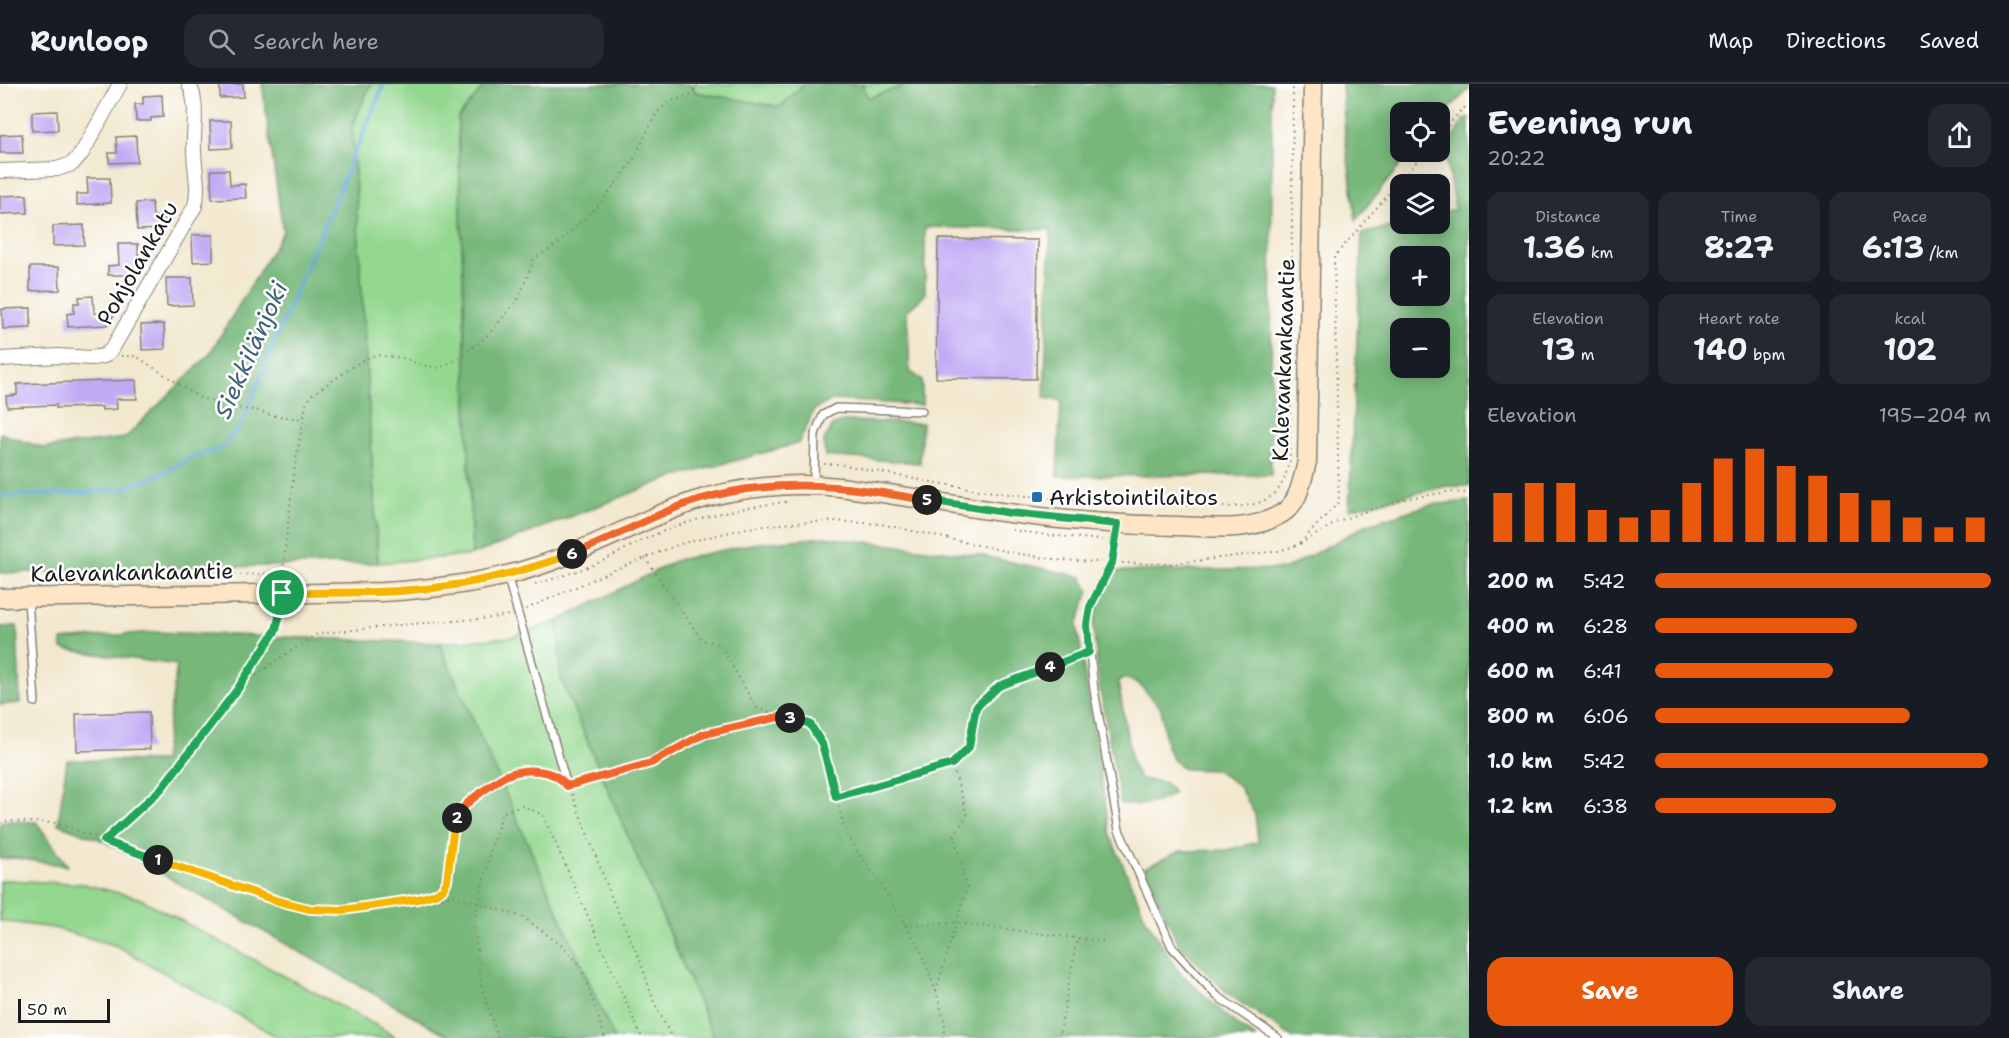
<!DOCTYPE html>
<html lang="en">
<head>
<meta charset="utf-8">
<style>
	body { margin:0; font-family:"Shantell Sans",sans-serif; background:#242831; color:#f1f3f6; height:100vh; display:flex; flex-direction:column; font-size:22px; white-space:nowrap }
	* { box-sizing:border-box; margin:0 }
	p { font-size:20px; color:#9ea1a6 }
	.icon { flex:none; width:33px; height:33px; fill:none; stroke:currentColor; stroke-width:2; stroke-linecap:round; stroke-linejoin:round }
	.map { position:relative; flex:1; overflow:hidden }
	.sheet { display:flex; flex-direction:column; background:#171b24; width:540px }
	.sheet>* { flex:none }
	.controls { position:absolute; left:1390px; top:18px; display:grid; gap:12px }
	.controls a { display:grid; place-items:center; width:60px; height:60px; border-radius:12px; background:#171b24; box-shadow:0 3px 15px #0003; font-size:30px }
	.scale { position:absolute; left:18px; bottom:15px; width:92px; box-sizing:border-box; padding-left:6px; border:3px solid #1c1c1c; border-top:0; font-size:16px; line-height:21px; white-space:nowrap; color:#1c1c1c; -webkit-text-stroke:4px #fff; paint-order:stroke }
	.pin { position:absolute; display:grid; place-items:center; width:51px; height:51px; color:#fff; margin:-26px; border:3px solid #fff; border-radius:50%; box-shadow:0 2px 6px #0007 }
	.km { position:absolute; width:30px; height:30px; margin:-15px; border-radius:50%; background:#222; color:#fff; font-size:16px; line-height:30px; text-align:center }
	.round { display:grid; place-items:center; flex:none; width:63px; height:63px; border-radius:18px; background:#242831 }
	.overview { display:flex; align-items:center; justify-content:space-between; height:102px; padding:0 18px }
	h1 { font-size:33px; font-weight:700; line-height:45px }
	.metrics { display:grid; grid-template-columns:repeat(3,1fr); gap:9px; height:102px; padding:6px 18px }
	.metrics div { display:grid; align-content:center; border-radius:15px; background:#242831; text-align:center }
	.metrics b { font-size:30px; font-weight:700 }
	.metrics small { font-size:16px; font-weight:400 }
	.metrics p { font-size:16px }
	.chart { height:168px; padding:12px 18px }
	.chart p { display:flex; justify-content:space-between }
	.chart svg { width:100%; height:108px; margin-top:6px; stroke:#ea580c; stroke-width:6 }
	.button { display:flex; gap:12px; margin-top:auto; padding:12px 18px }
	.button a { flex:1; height:69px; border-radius:18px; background:#ea580c; color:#fff; font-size:24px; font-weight:700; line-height:69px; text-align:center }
	.button a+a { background:#242831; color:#f1f3f6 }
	ul { padding:0 18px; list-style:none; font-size:20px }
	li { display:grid; grid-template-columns:96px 72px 1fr; align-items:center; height:45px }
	li i { height:15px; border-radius:8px; background:#ea580c }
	header { display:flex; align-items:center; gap:36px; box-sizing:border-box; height:84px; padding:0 30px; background:#171b24; border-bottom:2px solid #363941 }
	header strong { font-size:28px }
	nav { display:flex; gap:33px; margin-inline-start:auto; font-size:21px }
	.search { width:420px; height:54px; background:#242831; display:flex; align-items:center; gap:15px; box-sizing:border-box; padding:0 21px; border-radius:18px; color:#9ea1a6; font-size:22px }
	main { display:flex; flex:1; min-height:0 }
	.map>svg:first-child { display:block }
	.green { fill:#94d890; stroke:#587a56; stroke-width:1.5 }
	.forest { fill:#77b87a; stroke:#4a6a4b; stroke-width:1.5; fill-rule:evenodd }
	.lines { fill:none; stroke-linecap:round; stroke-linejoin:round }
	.stream { stroke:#5fa5d5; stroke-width:4 }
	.building { fill:#c0aaf4 }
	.lane-casing { stroke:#878276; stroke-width:10 }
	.street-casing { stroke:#878276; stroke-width:16 }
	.secondary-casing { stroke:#878276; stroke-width:21 }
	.path { stroke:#878276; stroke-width:2; stroke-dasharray:1.5 4.5; stroke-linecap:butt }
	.lane { stroke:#fff; stroke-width:7 }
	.street { stroke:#fff; stroke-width:14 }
	.secondary { stroke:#fde5c5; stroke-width:18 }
	.split-1-casing { stroke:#fff; stroke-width:12 }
	.split-2-casing { stroke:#fff; stroke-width:12 }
	.split-3-casing { stroke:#fff; stroke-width:12 }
	.split-4-casing { stroke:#fff; stroke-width:12 }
	.split-5-casing { stroke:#fff; stroke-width:12 }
	.split-6-casing { stroke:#fff; stroke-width:12 }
	.split-7-casing { stroke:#fff; stroke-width:12 }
	.split-1 { stroke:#22a559; stroke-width:8 }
	.split-2 { stroke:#f5b400; stroke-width:8 }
	.split-3 { stroke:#f0652b; stroke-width:8 }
	.split-4 { stroke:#22a559; stroke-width:8 }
	.split-5 { stroke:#22a559; stroke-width:8 }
	.split-6 { stroke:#f0652b; stroke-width:8 }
	.split-7 { stroke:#f5b400; stroke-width:8 }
	.poi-dot { fill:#1f6fb2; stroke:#fff; stroke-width:2 }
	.labels { text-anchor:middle; stroke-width:5; stroke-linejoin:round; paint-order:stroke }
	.street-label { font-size:22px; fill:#1c1c1c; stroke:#fff }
	.poi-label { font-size:22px; fill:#1c1c1c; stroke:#fff; text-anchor:start }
	.water-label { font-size:24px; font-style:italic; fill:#3e6078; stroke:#fff }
</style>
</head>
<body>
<header>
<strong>Runloop</strong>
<div class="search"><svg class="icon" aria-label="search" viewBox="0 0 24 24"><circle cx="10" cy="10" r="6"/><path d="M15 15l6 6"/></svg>Search here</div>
<nav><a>Map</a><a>Directions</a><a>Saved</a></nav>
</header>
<main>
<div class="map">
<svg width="1469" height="954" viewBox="0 0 1469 954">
	<rect width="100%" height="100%" fill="#fff"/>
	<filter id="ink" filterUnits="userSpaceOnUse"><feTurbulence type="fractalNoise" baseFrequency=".0167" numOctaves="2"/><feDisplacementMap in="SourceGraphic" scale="12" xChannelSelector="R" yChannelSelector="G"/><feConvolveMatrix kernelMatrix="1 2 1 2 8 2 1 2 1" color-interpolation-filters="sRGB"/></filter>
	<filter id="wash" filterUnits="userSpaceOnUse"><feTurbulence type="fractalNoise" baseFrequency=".008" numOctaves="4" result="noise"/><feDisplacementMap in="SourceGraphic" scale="24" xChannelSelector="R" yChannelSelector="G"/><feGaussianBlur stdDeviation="1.35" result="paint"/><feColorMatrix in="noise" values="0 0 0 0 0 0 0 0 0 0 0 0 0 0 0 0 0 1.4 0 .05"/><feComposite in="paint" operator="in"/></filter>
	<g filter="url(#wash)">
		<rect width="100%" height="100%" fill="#f2e8cf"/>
		<g class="green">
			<path d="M371,0H486L458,34L472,471L378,479L352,42Z"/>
			<path d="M693,0H804L780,23L694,8Z"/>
			<path d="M862,0H910L868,14Z"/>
			<path d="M558,537L561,595L714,954H613L439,559L511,553Z"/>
			<path d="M6,796L83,800L139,814L381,944L396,954H279L117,862L54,844L0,837V797Z"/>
		</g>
		<g class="forest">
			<path d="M262,0H371L352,42L378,479L0,489V349L43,364L125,354L209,271L283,148Z"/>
			<path d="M486,0H693L695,8L780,23L804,0H862L868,14L910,0H1272L1271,391L1057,392L1061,316L1044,314L1051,146L925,143V211L907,227L910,287L922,296V321L832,316L814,326L799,359L665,396L472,471L458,34Z"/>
			<path d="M1342,0H1469V5L1440,34V28H1401V68H1411L1356,136L1345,51Z"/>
			<path d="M1469,33V402H1447L1349,425L1362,150L1401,140H1440V129L1455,125L1445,69L1464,35ZM1440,172V212H1401V172ZM1440,244V284H1401V244Z"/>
			<path d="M845,337L922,339L920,379L825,372L824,356L833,341Z"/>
			<path d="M1469,417V954H1294L1228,910L1178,859L1144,784L1180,767L1227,766L1258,758L1255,730L1238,701L1216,686L1184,685L1173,675L1166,661L1161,624L1138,599L1124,594L1118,597L1132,680L1140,695L1164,698L1174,709C1157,721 1141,722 1121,720L1100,605L1093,541L1096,525L1115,487L1286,485L1368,440L1429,421Z"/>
			<path d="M824,453L978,471L1082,493L1089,507L1077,541L1110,751L1147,837L1178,887L1239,943L1256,954H714L561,595L558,537L677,476L751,460Z"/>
			<path d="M17,542L20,619L0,621V543Z"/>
			<path d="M154,548L439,559L614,954H452L104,757L58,740L67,676L163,677L177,581L62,565V556Z"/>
			<path d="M9,737L36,738L68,782L15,774L0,775V739Z"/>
		</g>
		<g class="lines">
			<path class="stream" d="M0,412L84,409L121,405L159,391L188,375L223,364L244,336L268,273L384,0"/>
		</g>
		<g id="blocks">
			<g class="building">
				<path d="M220,0H243L244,13L220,14Z"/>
				<path d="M162,11L163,33L151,34V37H136L135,20H143V12Z"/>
				<path d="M57,27L58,46L32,47V28Z"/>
				<path d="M210,37H231L232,64L211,65Z"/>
				<path d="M22,50L23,69H0V51Z"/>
				<path d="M136,52L137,78L109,79V69H117L116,53Z"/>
				<path d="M211,86H229L230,101L245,100L246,114L212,115Z"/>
				<path d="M87,94H110L111,119L77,121V110H88Z"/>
				<path d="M27,111L28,129L0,130V112Z"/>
				<path d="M152,118L153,133L165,132V145L137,146L136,119Z"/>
				<path d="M84,141V161L53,162V142Z"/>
				<path d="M192,151H213V177L193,178Z"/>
				<path d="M938,155L1038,156L1036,295L936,294Z"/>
				<path d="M118,160H138L139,191H108V182L119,181Z"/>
				<path d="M30,183H59L60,206L30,207Z"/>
				<path d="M166,194H192L193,221L167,222Z"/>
				<path d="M93,212L94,229H115L107,241L68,243L67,230L74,229V219H79V213Z"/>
				<path d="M31,224V244L3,245L2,225Z"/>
				<path d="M164,240L165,265L142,266L141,241Z"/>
				<path d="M136,296L137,315H116L117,325L102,326V323L56,324V321L7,323L6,312L17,311V300Z"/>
				<path d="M149,628L150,665L77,667L76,630Z"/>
			</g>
		</g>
	</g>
	<g filter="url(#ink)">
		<use href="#blocks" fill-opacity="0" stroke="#878276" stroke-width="1.5"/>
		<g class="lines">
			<g class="lane-casing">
				<g id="lane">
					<path d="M814,399L815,350L823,331L836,324L922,327"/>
					<path d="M1118,440L1112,479L1090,523L1087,540L1094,606L1119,746L1172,863L1217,912L1278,954"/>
					<path d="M507,491L567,702"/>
					<path d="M28,516L35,618"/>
				</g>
			</g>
			<g class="street-casing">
				<g id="street">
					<path d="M0,87L57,85L72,80L82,69L120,0"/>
					<path d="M0,275L58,272L92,274L104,272L112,265L195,122C200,103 194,85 194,65C193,45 199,19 189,0"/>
				</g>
			</g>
			<g class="secondary-casing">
				<path id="secondary" d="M0,514L383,508C435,505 488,499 538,482C591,465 640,436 692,418C736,403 793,398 839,403C896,410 952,421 1009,429C1064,437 1120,441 1176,442C1212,443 1249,449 1281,430C1299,420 1302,396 1307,378L1313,0"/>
			</g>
			<g class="path">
				<path d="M1440,51L1462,25L1469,22"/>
				<path d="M121,272H136L200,314L242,325L256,326L270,331L303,335"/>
				<path d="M824,380H839C905,393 971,407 1038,413C1080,417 1123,417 1165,420C1191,421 1243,428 1265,416C1283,406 1285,394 1290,375L1293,0"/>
				<path d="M1012,446L1046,451L1105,456"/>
				<path d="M1300,459L1339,418L1334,173L1425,68"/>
				<path d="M645,474L702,556L720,560L756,624L810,640L822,660L846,750L881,801L920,865L936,907"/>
				<path d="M1122,479L1170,480L1278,467L1298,461L1341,436L1370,426L1404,415L1447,408L1469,409"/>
				<path d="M198,491L282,490"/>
				<path d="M282,493L294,387L306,321L311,311L363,276L375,271L403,274L421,281L439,284L455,276L485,254L518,216L534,175L557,160L600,120L633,77L657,28L671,17L691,11L698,0"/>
				<path d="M535,500C557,494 579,487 600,478C618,470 635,459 654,451C697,433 741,423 787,418"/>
				<path d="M526,525L610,488L680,460L747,444L792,439L834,437L881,440L1014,469L1059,476L1101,478"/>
				<path d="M237,606L274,578L317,550L399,541L492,534L509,531"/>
				<path d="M577,700L651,679L704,650L781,633"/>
				<path d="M572,710L613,817L640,876L654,918L672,954"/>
				<path d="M837,712L952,680"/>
				<path d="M0,739L9,737L55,739L278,817L310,825L343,826L418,815L435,810L443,805L447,797C451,779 450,758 455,741C461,718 496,693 518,688C528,686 541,688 551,689L554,691"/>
				<path d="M104,757L161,705L237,606L277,546L281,523"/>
				<path d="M359,825L414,822L452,811L523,833L561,861L581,882L605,954"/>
				<path d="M905,841L956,839L1108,858"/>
				<path d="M498,954L481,901L474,841L490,768L503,728L523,722L543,731L642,954"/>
				<path d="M943,954L945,939L936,907L967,803L954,752L967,731L952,680L970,663L977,623L1000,602L1080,571"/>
				<path d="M1059,954L1077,854"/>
			</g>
			<use href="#lane" class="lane"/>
			<use href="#street" class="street"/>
			<use href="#secondary" class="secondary"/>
		</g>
	</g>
	<g class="lines" filter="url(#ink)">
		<g class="split-1-casing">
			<path id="split-1" d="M158,776L104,757L161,705L237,606L276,546L281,525L282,509"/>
		</g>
		<g class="split-2-casing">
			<path id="split-2" d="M158,776L278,817L310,825L343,826L418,815L435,810L443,805L447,797L454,741L457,734"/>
		</g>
		<g class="split-3-casing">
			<path id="split-3" d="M457,734C462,722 473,714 483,707C490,702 498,695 507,691C526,684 554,684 567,702L651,679L704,650L783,632L790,634"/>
		</g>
		<g class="split-4-casing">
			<path id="split-4" d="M790,634L810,640L822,660L836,713L952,680L969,663L976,623L999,602L1050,583"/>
		</g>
		<g class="split-5-casing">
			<path id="split-5" d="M927,416L1011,429L1118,440L1112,479L1090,523L1087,540L1089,568L1050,583"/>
		</g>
		<g class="split-6-casing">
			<path id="split-6" d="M572,470C614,455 652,430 695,417C740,403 790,399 836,403C867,405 897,412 927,416"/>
		</g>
		<g class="split-7-casing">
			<path id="split-7" d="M282,509C325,508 368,510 411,506C467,502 520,489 572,470"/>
		</g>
		<use href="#split-1" class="split-1"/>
		<use href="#split-2" class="split-2"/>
		<use href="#split-3" class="split-3"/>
		<use href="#split-4" class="split-4"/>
		<use href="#split-5" class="split-5"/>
		<use href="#split-6" class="split-6"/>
		<use href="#split-7" class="split-7"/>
	</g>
	<rect class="poi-dot" x="1031" y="407" width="12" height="12" rx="3"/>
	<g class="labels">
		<g class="street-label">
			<text transform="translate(137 179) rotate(-60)" y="8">Pohjolankatu</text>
			<text transform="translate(1283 276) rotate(-88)" y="8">Kalevankankaantie</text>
			<text transform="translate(132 488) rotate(-1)" y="8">Kalevankankaantie</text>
		</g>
		<g class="poi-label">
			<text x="1049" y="421">Arkistointilaitos</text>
		</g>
		<g class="water-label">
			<text transform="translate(251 266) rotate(-66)" y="8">Siekkilänjoki</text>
		</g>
	</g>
</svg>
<div class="controls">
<a><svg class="icon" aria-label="locate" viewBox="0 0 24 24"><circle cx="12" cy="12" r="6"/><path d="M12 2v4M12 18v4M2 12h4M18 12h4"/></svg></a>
<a><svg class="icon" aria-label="layers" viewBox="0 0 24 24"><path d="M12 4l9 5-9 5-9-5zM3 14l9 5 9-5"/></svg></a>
<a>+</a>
<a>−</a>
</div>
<div class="scale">50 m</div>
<div class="pin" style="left:282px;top:509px;background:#1e9e55"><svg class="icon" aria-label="arrive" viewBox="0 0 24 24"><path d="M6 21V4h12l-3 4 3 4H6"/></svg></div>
<b class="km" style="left:158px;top:776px">1</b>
<b class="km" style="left:457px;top:734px">2</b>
<b class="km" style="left:790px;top:634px">3</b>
<b class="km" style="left:1050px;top:583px">4</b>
<b class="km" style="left:927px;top:416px">5</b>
<b class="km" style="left:572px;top:470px">6</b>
</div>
<section class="sheet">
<div class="overview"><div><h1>Evening run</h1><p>20:22</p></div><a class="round"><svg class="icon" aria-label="share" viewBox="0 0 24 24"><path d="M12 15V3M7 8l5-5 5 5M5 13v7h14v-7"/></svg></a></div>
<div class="metrics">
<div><p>Distance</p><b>1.36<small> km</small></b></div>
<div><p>Time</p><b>8:27</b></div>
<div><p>Pace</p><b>6:13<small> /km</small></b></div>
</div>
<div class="metrics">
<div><p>Elevation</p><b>13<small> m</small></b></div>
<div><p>Heart rate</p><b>140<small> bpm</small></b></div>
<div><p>kcal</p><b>102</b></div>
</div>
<div class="chart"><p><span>Elevation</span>195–204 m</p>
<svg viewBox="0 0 160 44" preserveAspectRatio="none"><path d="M5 44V24M15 44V20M25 44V20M35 44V31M45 44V34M55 44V31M65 44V20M75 44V10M85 44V6M95 44V13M105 44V17M115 44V24M125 44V27M135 44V34M145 44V38M155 44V34"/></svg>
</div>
<ul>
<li><b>200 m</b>5:42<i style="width:100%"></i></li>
<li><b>400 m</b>6:28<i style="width:60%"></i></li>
<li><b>600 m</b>6:41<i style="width:53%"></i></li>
<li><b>800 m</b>6:06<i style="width:76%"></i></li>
<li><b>1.0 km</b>5:42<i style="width:99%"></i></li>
<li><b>1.2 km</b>6:38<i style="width:54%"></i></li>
</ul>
<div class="button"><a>Save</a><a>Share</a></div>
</section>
</main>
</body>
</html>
